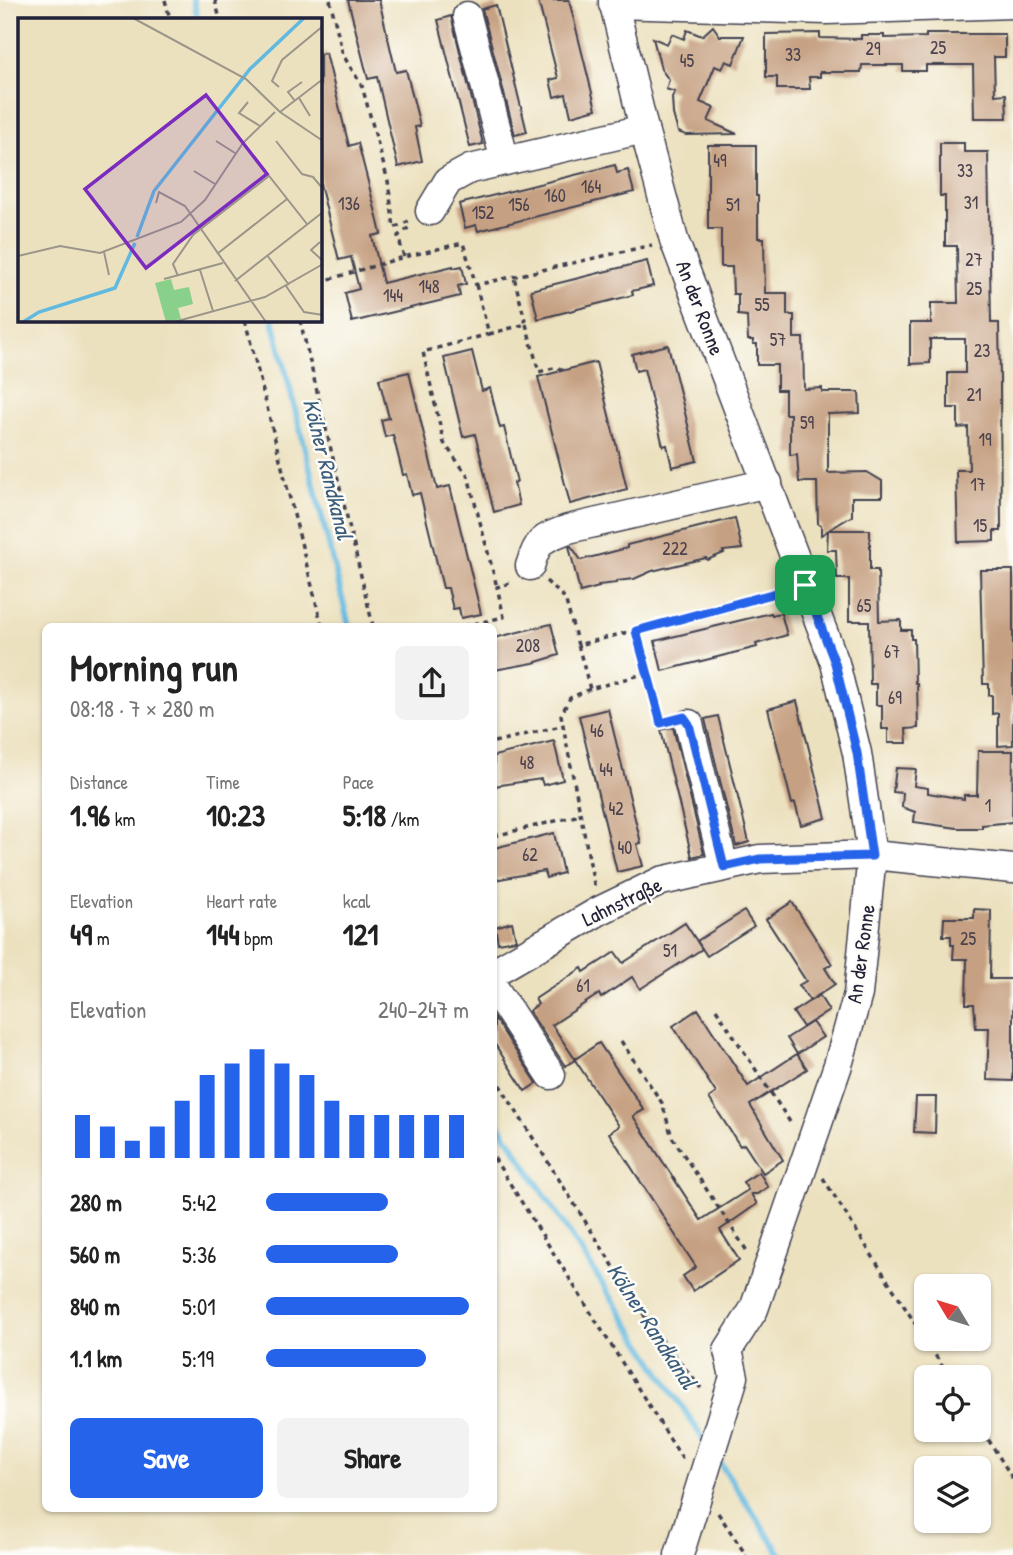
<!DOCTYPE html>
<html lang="en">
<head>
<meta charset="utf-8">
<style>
	body { margin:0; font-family:"Patrick Hand",sans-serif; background:#f2f2f2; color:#222; height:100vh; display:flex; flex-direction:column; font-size:26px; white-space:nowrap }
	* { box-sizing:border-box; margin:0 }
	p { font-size:23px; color:#767676 }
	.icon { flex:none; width:38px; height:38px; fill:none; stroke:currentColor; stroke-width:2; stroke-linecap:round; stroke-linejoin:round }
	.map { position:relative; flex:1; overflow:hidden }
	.panel { position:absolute; left:42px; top:623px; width:455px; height:889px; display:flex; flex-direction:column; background:#fff; border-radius:10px; box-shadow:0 2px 5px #0004 }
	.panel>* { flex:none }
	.needle { width:46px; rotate:308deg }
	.tools { position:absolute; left:914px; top:1274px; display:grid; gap:14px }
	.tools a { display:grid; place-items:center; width:77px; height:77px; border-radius:10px; background:#fff; box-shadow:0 2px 5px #0004; font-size:35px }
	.pin { position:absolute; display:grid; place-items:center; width:60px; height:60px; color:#fff; margin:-30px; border-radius:14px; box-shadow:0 4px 10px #0006 }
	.round { display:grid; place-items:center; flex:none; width:74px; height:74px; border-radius:10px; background:#f2f2f2 }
	.headline { display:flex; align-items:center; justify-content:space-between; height:119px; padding:0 28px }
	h1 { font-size:38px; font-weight:700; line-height:52px }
	.metrics { display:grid; grid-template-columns:repeat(3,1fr); gap:10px; height:119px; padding:7px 28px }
	.metrics div { display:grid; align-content:center }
	.metrics b { font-size:30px; font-weight:700 }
	.metrics small { font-size:19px; font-weight:400 }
	.metrics p { font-size:19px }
	.chart { height:196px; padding:14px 28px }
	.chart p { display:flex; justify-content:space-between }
	.chart svg { width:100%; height:126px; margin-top:7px; stroke:#2563eb; stroke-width:6 }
	.cta { display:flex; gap:14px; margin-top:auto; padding:14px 28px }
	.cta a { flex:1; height:80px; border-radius:10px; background:#2563eb; color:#fff; font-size:28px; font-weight:700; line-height:80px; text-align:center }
	.cta a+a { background:#f2f2f2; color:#222 }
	ul { padding:0 28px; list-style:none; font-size:23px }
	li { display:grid; grid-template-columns:112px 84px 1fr; align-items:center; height:52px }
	li i { height:18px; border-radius:9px; background:#2563eb }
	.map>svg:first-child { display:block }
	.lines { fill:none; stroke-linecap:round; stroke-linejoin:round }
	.stream { stroke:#62b9df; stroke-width:6 }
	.building { fill:#c6a082 }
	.minor-casing { stroke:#403f4f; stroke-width:31 }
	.path { stroke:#403f4f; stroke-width:3.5; stroke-dasharray:5 5; stroke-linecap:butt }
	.minor { stroke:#fff; stroke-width:28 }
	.route-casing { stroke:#fff; stroke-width:14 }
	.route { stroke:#2563eb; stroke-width:9 }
	.labels { text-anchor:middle; stroke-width:5; stroke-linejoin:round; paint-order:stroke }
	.number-label { font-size:18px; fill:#4b424d }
	.street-label { font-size:21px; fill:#22223b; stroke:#fdfcf7 }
	.water-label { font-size:23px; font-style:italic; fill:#3c5e7d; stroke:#fdfcf7 }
	.inset-river { fill:none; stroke:#62b9df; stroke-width:3.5 }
	.inset-road { fill:none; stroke:#9b958a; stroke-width:2 }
	.view { fill:#7b2cbf; fill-opacity:0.15; stroke:#7b2cbf; stroke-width:3.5 }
	.inset-edge { fill:none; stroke:#22223b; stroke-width:3.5 }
</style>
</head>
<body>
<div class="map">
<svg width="1013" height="1555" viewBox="0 0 1013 1555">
	<rect width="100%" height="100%" fill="#fdfcf7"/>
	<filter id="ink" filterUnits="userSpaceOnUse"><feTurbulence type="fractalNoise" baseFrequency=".0143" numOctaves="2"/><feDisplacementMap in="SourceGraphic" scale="14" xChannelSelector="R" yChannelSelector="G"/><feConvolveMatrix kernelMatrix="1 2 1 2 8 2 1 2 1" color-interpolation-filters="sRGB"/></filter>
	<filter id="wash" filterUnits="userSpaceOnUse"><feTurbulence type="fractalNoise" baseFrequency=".00686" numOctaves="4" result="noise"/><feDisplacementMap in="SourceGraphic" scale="28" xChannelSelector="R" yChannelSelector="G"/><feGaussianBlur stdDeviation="1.57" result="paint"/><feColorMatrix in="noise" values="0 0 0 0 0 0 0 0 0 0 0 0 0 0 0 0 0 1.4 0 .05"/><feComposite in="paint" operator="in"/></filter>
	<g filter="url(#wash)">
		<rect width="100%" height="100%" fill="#ece1bf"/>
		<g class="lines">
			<g class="stream">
				<path d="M193,0L198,19"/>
				<path d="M273,320L349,626"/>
				<path d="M494,1117L704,1440"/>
				<path d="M718,1460L781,1555"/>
			</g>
		</g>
		<g id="blocks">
			<g class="building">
				<path d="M348,0H379L396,72L406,70L420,126L415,127L422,161L398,167L377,77L368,79Z"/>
				<path d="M538,0H569L596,109L571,116L566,94L554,97L550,80L558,78Z"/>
				<path d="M496,5L527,132L515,135L482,9Z"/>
				<path d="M451,16L483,144L470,147L438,20Z"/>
				<path d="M713,26L720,36H744L733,64L726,61L722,69L715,66L700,102L714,108L708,121L737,134L686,135L678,132L673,114L672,97L675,92L666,89L669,80L661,69L653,38L667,44L672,34L684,39L687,30L702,36Z"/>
				<path d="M820,33V38L861,39V35H884V38L926,37V34H1005V57H994L995,95L1006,94L1007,118H974L973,65H926V71H903V65H862L861,72H820V77H809L810,89H777V77H766V34Z"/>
				<path d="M326,53L349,146L358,143L376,213L381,234L372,236L383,283L453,266V268L462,266L466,284L458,286L460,296L352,322L345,293L359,289L351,257L339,260L320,184V54Z"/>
				<path d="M940,143H964V152H988L991,323H999L1000,381L1001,531H994V541L958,542L956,470H969L968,427L958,428V408H948V373H965V339H930V363L910,364V323H931V303H958L957,246H945V196H940Z"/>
				<path d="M708,145H756V196H758V238H764L765,293H787V315H794V338H803L804,389L822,388V392H859L860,413L828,414V473L867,472L882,481V497H852V516L829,530H870V570H878L879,621L901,620V630H911V639H914L915,683H917L918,728L906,729L907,743H888V729H882V705H876V684H870L869,621H849V579H837L836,550H827L828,531L821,535V526L818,524L817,482H799L797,454L790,455V414H785V390H777V365H757V344H753V340H748L747,316L738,315V294H733L732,267H721V229H708Z"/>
				<path d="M615,165L617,173L628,170L634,192L478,231L476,225L465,228L459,204Z"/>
				<path d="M647,261L653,286L632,291L633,295L538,319L531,290Z"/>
				<path d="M668,345L697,461L672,467L667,445L663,446L644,369L636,371L632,354Z"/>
				<path d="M472,351L482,391L490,388L500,428L504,427L517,482L514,483L519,505L494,512L475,434L463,437L444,358Z"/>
				<path d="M596,362L627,489L570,504L538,377Z"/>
				<path d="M409,372L437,489L450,486L481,614L461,618L459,608L453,609L448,588H443L420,493L412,495L407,474L403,475L393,435L385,437L381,420L389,418L379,379Z"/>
				<path d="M735,518L742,549L723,551L724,553L707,560L706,558L652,571L634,579L616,581L617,583L598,585L599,587L580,592L569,546H571L581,560L627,548V545Z"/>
				<path d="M980,570H1013V745L998,746V713L992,714V695H989V684H983Z"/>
				<path d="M771,613L772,615L781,613L787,635L756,644L757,647L662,671L655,641Z"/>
				<path d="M551,624L559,655L533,663L494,670V638Z"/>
				<path d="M797,701L826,818L801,825L795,803L792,804L768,709Z"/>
				<path d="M608,709L641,843L637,844L643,866L617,872L579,716Z"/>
				<path d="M718,716L749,842L736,846L705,719Z"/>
				<path d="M673,727L704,854L692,857L661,730Z"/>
				<path d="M554,741L563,780L543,785L541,779L494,786V756Z"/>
				<path d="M978,751H1013L1012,822L982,825V828H957L914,822L915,812L902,807L903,793L893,792L896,768L916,769L914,786L928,788V793L964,799V795H977Z"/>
				<path d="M554,833L563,873L546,878L544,871L494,880V848Z"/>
				<path d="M792,902L832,964L825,968L835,984L810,1001L799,985L806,981L766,919Z"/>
				<path d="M974,909L991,910L990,979H1013V1081L987,1080L989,1028H976L974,1004H966L967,959H953L954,945H951V936H943L944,918H974Z"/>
				<path d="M744,911L754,926L707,956L697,941Z"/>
				<path d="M512,922L516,940L498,943L495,927Z"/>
				<path d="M685,923L702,949L640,989L632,977L601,998L599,994L552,1025L575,1059L599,1043L644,1110L633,1116L701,1220L748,1190L743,1182L759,1172L768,1187L757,1194H751L757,1204L720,1230L739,1260L693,1291L683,1276L696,1267L609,1133L619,1126L575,1060L565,1066L529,1011L538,1004L535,999L582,968L584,972L615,952L623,963Z"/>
				<path d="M819,995L829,1011L803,1027L793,1012Z"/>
				<path d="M698,1009L748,1086L797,1054L807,1069L750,1105L783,1160L763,1173L744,1144L740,1146L709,1098L716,1093L673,1026Z"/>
				<path d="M494,1018L537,1083L525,1091L494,1043Z"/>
				<path d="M812,1022L823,1037L797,1054L787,1038Z"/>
				<path d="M916,1097H936L935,1133L914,1132Z"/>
			</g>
		</g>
	</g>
	<g filter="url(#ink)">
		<use href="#blocks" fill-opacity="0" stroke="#403f4f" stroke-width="2"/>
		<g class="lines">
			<g class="minor-casing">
				<g id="minor">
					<path d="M613,0L644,129L674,240L835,663L857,753L872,855L858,994L838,1065L754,1309L728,1350L734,1377L679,1555"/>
					<path d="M613,4L827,10L1013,4"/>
					<path d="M467,16L505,161"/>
					<path d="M430,211L448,181L470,169L644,129"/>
					<path d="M530,566C538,539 542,539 568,529L768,483"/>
					<path d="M689,724L724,867"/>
					<path d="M494,972L599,911L661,881L760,859L872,855L1013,869"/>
					<path d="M494,988L551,1075"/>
				</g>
			</g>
			<g class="path">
				<path d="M165,0L170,19"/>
				<path d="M215,0L220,19"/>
				<path d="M330,0L343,55L362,86L388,181L394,228L409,221"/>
				<path d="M404,257L398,236L412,225"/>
				<path d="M320,282L404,257L463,243L476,285L652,245"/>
				<path d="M476,285L489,334L423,352L444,443L468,476L497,587"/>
				<path d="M245,320L322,626"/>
				<path d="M300,320L373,626"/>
				<path d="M526,324L539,372L557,367L566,372"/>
				<path d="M489,334L526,324L514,277"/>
				<path d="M546,581L565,598L578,645"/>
				<path d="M464,626L504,617L497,587L513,582"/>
				<path d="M636,630L578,645L590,689L647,673L636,630L783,591"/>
				<path d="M647,673L661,723L667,721"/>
				<path d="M590,689L570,698L561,715L595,889"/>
				<path d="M494,742L561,726"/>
				<path d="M494,836L580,815"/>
				<path d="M716,1009L792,1125"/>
				<path d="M621,1041L662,1103L672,1137L749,1254"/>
				<path d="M494,1076L651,1326L704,1392"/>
				<path d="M494,1158L683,1460"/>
				<path d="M823,1178L949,1377"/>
				<path d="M978,1423L1013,1479"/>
				<path d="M718,1513L746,1555"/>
			</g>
			<use href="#minor" class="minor"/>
		</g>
	</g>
	<g class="lines" filter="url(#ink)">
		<g class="route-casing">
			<path id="route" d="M805,585L835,663L857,753L872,856L760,859L724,867L689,724L684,717L661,723L636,631Z"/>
		</g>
		<use href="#route" class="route"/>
	</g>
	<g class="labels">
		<g class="number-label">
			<text x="938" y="54">25</text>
			<text x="873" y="55">29</text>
			<text x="793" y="61">33</text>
			<text x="687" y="67">45</text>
			<text x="720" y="167">49</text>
			<text x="965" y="177">33</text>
			<text x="591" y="193">164</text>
			<text x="555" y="202">160</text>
			<text x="971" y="209">31</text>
			<text x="349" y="210">136</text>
			<text x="519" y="211">156</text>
			<text x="733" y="211">51</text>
			<text x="483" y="219">152</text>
			<text x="974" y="266">27</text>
			<text x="429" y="293">148</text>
			<text x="974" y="295">25</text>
			<text x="393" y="302">144</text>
			<text x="762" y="311">55</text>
			<text x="778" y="346">57</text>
			<text x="982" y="357">23</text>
			<text x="974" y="401">21</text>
			<text x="807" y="429">59</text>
			<text x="985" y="446">19</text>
			<text x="978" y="491">17</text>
			<text x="980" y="532">15</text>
			<text x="675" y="555">222</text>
			<text x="864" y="612">65</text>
			<text x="528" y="652">208</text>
			<text x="892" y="658">67</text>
			<text x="895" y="704">69</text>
			<text x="597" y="737">46</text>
			<text x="527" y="769">48</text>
			<text x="606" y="776">44</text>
			<text x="988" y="812">1</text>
			<text x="616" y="815">42</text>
			<text x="625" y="854">40</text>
			<text x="530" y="861">62</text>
			<text x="968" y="945">25</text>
			<text x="670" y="957">51</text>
			<text x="583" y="992">61</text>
		</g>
		<g class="street-label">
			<text transform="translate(700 308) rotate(69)" y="7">An der Ronne</text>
			<text transform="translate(622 902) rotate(-26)" y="7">Lahnstraße</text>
			<text transform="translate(861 954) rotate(-82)" y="7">An der Ronne</text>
		</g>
		<g class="water-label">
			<text transform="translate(328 469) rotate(76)" y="8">Kölner Randkanal</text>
			<text transform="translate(652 1326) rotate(57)" y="8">Kölner Randkanal</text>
		</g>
	</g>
	<g transform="translate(18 18)">
		<rect width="304" height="304" fill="#ece1bf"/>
		<path d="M153,261L156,272L171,269L175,286L160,290L163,301L148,304L137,265Z" fill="#89d08b"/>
		<path class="inset-river" d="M119,219L136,173L232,51L286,0M5,304L21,294L97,270L117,225"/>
		<path class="inset-road" d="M115,0L228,61L262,94L305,123M261,69L254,63L264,42L305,8M281,80L292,98M277,83L270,74L284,64M230,84L221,95L242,108M262,94L305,61M198,123L217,135M258,123L284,156L295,159L305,171M225,125L289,206M176,153L197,166M138,185L141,174L167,188L248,304M302,224L293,232L305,243M86,234L91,257M199,236L269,181M249,237L271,267M0,238L42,228L82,235L163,204L187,182L225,125L257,94M182,252L195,293M160,258L155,246L175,217L251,158M146,261L205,245M217,263L305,194M268,268L286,294L305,297M156,304L247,279L305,246"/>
		<path class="view" d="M188,77L249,156L128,250L67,171Z"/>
		<rect width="304" height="304" class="inset-edge"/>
	</g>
</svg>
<div class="tools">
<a><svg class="needle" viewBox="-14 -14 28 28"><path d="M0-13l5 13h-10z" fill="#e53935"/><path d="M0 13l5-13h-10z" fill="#767676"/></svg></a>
<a><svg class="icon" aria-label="locate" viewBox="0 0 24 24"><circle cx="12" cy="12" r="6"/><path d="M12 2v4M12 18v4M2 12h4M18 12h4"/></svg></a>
<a><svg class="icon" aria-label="layers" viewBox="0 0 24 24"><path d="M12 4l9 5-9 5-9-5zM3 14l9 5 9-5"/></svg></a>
</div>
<div class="pin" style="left:805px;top:585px;background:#1e9e55"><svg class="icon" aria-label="arrive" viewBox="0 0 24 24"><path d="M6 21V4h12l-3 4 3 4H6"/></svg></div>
<section class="panel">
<div class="headline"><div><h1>Morning run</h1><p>08:18 · 7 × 280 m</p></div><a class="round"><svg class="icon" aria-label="share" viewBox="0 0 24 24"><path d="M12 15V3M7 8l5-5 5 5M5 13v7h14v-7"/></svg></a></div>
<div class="metrics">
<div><p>Distance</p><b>1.96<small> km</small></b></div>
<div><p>Time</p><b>10:23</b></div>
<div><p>Pace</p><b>5:18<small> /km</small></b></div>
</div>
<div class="metrics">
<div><p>Elevation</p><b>49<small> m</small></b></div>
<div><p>Heart rate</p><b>144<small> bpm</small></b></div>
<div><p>kcal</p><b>121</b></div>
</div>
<div class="chart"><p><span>Elevation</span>240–247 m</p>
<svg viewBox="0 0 160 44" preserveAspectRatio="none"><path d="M5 44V29M15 44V33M25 44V38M35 44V33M45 44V24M55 44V15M65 44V11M75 44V6M85 44V11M95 44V15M105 44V24M115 44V29M125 44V29M135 44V29M145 44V29M155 44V29"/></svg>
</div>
<ul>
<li><b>280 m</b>5:42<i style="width:60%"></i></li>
<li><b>560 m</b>5:36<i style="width:65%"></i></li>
<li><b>840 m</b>5:01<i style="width:100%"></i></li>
<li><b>1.1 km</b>5:19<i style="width:79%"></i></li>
</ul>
<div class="cta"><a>Save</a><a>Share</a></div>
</section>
</div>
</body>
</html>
